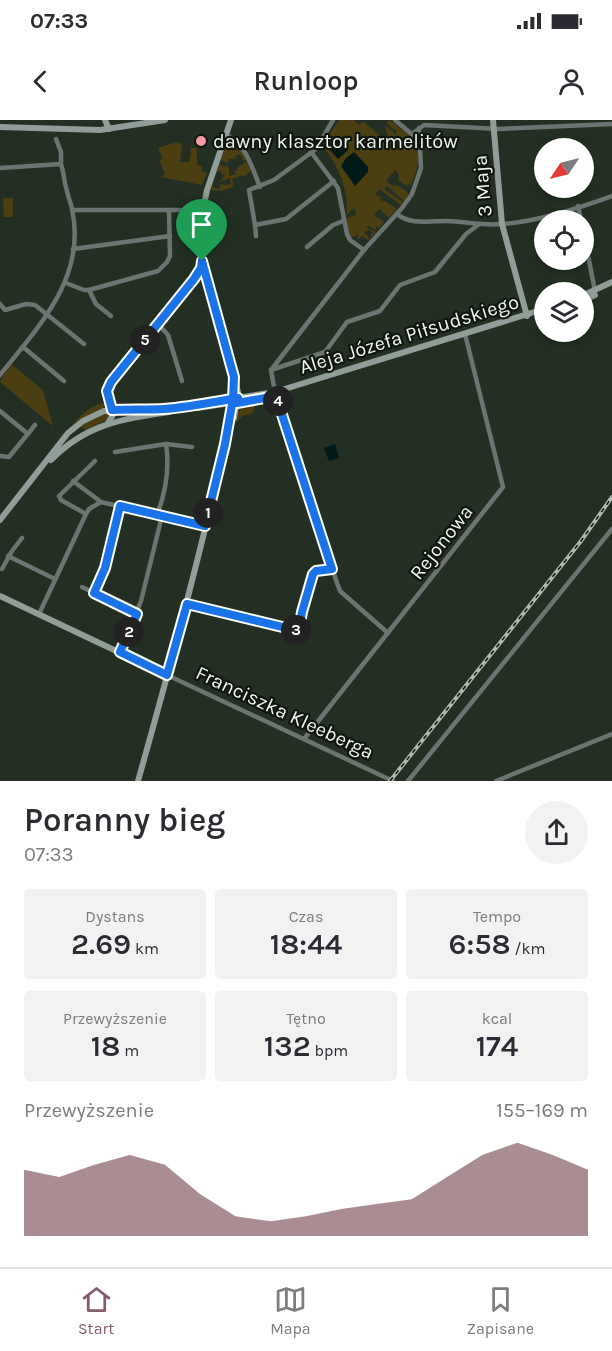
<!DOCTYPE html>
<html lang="pl">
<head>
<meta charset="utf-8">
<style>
	body { margin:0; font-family:Karla,sans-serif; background:#f2f2f3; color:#2b2b33; height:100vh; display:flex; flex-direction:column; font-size:22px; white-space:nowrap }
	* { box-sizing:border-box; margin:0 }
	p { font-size:20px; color:#7c7c81 }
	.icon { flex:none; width:33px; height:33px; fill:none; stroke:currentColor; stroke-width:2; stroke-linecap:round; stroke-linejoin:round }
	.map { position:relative; height:661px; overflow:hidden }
	.side { display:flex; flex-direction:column; background:#fff; flex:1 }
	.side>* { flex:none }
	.needle { width:39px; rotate:235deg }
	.buttons { position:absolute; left:534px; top:18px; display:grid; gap:12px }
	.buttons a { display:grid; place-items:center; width:60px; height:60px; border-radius:50%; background:#fff; box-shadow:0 2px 4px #0004; font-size:30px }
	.pin { position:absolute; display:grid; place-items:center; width:51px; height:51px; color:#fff; margin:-62px -26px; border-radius:50% 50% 50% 0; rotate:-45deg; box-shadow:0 0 6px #0007 }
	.pin .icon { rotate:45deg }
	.km { position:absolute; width:30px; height:30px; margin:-15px; border-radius:50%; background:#222; color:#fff; font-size:16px; line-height:30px; text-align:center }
	.round { display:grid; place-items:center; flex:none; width:63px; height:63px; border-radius:32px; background:#f2f2f3 }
	.summary { display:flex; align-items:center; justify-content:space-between; height:102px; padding:0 24px }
	h1 { font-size:33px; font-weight:600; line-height:45px }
	.stats { display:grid; grid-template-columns:repeat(3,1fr); gap:9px; height:102px; padding:6px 24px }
	.stats div { display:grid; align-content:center; border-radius:6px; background:#f2f2f3; text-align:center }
	.stats b { font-size:30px; font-weight:600 }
	.stats small { font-size:16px; font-weight:400 }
	.stats p { font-size:16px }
	.chart { height:168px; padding:12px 24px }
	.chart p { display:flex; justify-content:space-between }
	.chart svg { width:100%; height:108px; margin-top:6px; fill:#855d65; opacity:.7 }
	.status { display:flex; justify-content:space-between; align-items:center; height:42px; padding:0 30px; background:#fff; direction:ltr }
	.status svg { height:16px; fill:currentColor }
	header { display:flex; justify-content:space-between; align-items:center; height:78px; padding:0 24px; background:#fff; font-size:27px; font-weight:600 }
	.tab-bar { display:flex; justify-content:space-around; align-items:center; height:84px; border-top:2px solid #e1e1e2; background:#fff; font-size:16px; color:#7c7c81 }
	.tab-bar a { display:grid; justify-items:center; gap:3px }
	.tab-bar .selected { color:#855d65 }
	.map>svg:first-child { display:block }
	.green { fill:#4b3e11 }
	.water { fill:#001919 }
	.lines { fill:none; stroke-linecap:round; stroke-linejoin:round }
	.street { stroke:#6c7471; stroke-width:4.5 }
	.secondary { stroke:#909d98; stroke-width:6 }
	.rail-casing { stroke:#b0b9b0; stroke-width:4 }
	.rail { stroke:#101510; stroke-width:1.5; stroke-dasharray:4.5; stroke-linecap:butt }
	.route-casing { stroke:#fff; stroke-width:12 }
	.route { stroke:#1a73e8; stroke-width:8 }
	.poi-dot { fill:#f49aa2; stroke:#101510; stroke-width:2 }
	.labels { text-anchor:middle; stroke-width:4.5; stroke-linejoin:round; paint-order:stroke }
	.poi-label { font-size:20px; fill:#eef6ee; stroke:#101510; text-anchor:start }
	.street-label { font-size:20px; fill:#eef6ee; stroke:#101510 }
</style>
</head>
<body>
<div class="status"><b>07:33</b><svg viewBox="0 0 49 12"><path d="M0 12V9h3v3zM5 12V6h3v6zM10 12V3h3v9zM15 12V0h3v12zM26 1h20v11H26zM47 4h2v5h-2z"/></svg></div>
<header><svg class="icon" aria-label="back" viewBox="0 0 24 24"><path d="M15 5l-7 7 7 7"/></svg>Runloop<svg class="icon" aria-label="person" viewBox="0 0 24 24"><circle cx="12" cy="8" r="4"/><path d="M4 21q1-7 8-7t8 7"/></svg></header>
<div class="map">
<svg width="612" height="661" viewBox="0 0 612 661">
	<rect width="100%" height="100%" fill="#242f23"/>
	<g class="green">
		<path d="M339,0H354L358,5L363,1L385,20L388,17L385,6L394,12V15L397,12L386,3L390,0C398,7 410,14 416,23C423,34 416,54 411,65L408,64L407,66L398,60L399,54L395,50L386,61L393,66L397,65L409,73L404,81L387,66L385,68V70L403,82L401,85L379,69L375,74L381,78L380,80L382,82L383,80L397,89L389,98L382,92L383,91L379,89L374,95L384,102L379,108L375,106L377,111L368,105L367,108L376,112L371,117L370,116L372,112L370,110L364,112L370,119L368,120L362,116L359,119L357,118L358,114L351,118L348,114L346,98L356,95L355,89L351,90L349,94H347C348,69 339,47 324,28L329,15Z"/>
		<path d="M230,18L238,26L246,39L244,41L240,34L235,36L236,39H229L228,43L220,40L222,39L221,38Z"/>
		<path d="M176,22L182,24L180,42H189L191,33L190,28H197V45L203,47L202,52L207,53L202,65L161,57L165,54L159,40L163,39L158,28Z"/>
		<path d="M247,41L251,51L244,57L243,55L232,59L234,67L220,71L211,70L213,62V67L220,69V64L225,65L231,64L230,58L221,62L214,60L221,61L225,54H221L222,51L217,52L220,43L222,46L229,47V56L237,54L234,51L237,50V48Z"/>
		<path d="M3,78H13V97H4Z"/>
		<path d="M11,244L43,270L53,306L0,262Z"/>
		<path d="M107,283L103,289L68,310C79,297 90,284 107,283Z"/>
		<path d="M254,284L255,288L251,294L242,296L235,304L239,289Z"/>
		<path d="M109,293L111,294L109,299L86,310L81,307V305L95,297Z"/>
	</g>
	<g class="water">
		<path d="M337,19L340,20L348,30L338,39L330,30L331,22Z"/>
		<path d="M354,32L368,47V52L355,66L341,46L346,38Z"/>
		<path d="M335,324L339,338L329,341L324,328Z"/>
	</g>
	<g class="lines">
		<g class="street">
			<path d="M333,0L316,29L274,60L249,70L255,105L286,99L334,61"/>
			<path d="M395,0L420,21"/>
			<path d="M412,14L424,5L499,9L612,4"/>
			<path d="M225,15C245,21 253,50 260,67"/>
			<path d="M56,19L61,32V44"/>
			<path d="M311,32L338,68L347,114L350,120L364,130"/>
			<path d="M0,48L61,44C64,53 64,62 67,71C68,77 71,83 72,89C87,157 39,206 0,255"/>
			<path d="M578,86L581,100"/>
			<path d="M72,90H203"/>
			<path d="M397,94C410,105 429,101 446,101C464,101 482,106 501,104C536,102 579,88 612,76"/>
			<path d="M255,105L256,116"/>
			<path d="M584,115L595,171"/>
			<path d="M307,127L333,105L343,101"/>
			<path d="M73,129L170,116"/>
			<path d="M66,163L84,170H89L158,151L167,142L170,136L169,90"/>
			<path d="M89,170L96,184L111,196"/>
			<path d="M0,184L5,190L26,184L35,185L84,224"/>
			<path d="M158,204L168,215L182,261"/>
			<path d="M23,227L64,261"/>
			<path d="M271,250L325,232L347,202L380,191L400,165L435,152L466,114L478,105"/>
			<path d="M275,272L271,250L364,130L402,88L412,74L421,48L419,8"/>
			<path d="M276,276L337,463L340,471L388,513"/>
			<path d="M0,291L28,314"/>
			<path d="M166,324L192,327"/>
			<path d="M115,332L166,324C170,349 166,371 157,395"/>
			<path d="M0,336L9,337L35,305"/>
			<path d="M73,361L101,382L205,406"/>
			<path d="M86,394L61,380L59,376L95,341"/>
			<path d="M8,436L55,459"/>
			<path d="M2,449L12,431L22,418"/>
			<path d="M82,467L137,494"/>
			<path d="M94,473L105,448L120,386"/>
			<path d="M187,484L299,511L313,454L316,451L332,449"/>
			<path d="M39,494L86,394L89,389L101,382"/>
			<path d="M120,532L141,481L162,396"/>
			<path d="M167,555L393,661"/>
			<path d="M304,619L503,367L465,214"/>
			<path d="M408,661L612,409"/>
			<path d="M496,661L612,614"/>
		</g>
		<g class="secondary">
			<path d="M105,0L109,9"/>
			<path d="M231,0L207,70L203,90L202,141L238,272L234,298"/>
			<path d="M493,0L502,104L527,196"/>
			<path d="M0,7L100,10L165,0"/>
			<path d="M584,175L612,162"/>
			<path d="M584,180L595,175"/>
			<path d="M197,288L270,277"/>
			<path d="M108,303L113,295L108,278V266L194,159L201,148L202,141"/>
			<path d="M51,340C86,304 122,299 169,292"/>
			<path d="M0,400L68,313L83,301L104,291L166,289L275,272L544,189"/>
			<path d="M0,476L167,555"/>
			<path d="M138,661C162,576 185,491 206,405C218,356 232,307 234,257"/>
		</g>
		<g class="rail-casing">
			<path id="rail" d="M390,661L581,421L612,377"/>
		</g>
		<use href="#rail" class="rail"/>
	</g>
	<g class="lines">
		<g class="route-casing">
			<path id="route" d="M202,141L234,257L233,279L225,324L205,406L120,386L105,448L94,473L137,494L120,532L167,555L187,484L299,511L302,492L313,454L316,451L332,449L276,276L237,283L238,278C214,282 189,287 164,289C147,290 130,289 112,290L107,271L111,262L194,159L201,148L202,141"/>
		</g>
		<use href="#route" class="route"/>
	</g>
	<circle class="poi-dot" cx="201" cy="21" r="6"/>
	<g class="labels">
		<g class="poi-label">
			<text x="213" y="28">dawny klasztor karmelitów</text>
		</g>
		<g class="street-label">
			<text transform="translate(482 66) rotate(-95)" y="7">3 Maja</text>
			<text transform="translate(409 214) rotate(-17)" y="7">Aleja Józefa Piłsudskiego</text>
			<text transform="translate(441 422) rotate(-52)" y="7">Rejonowa</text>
			<text transform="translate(285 592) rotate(25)" y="7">Franciszka Kleeberga</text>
		</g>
	</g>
</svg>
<div class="buttons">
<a><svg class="needle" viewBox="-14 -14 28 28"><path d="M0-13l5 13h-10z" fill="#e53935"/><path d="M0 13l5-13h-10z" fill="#7c7c81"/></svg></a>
<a><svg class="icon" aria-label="locate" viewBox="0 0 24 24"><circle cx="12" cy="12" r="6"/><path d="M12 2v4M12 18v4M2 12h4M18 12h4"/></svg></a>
<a><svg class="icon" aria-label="layers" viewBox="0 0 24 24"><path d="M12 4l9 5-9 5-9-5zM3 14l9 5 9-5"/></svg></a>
</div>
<div class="pin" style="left:202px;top:141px;background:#1e9e55"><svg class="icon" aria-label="arrive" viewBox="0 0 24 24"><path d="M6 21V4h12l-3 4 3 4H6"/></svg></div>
<b class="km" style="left:208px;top:393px">1</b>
<b class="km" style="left:129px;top:512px">2</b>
<b class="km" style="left:296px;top:510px">3</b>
<b class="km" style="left:278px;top:281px">4</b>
<b class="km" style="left:145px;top:220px">5</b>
</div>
<section class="side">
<div class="summary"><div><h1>Poranny bieg</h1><p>07:33</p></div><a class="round"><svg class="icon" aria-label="share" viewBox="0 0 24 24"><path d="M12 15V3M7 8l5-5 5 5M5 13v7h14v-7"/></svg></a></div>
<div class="stats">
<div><p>Dystans</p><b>2.69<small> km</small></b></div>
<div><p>Czas</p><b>18:44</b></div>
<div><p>Tempo</p><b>6:58<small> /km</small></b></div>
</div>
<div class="stats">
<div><p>Przewyższenie</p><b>18<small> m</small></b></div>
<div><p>Tętno</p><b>132<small> bpm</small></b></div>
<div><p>kcal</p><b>174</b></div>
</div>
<div class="chart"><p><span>Przewyższenie</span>155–169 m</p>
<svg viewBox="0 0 160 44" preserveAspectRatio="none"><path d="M0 44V17L10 20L20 15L30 11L40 15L50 27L60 36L70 38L80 36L90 33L100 31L110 29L120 20L130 11L140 6L150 11L160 17V44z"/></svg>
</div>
</section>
<nav class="tab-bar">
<a class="selected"><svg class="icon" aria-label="home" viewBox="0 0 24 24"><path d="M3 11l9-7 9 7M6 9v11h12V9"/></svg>Start</a>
<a><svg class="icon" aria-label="map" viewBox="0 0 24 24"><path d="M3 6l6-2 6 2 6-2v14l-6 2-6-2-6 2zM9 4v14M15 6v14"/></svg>Mapa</a>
<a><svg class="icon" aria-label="saved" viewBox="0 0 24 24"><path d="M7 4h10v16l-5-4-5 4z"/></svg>Zapisane</a>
</nav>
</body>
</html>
